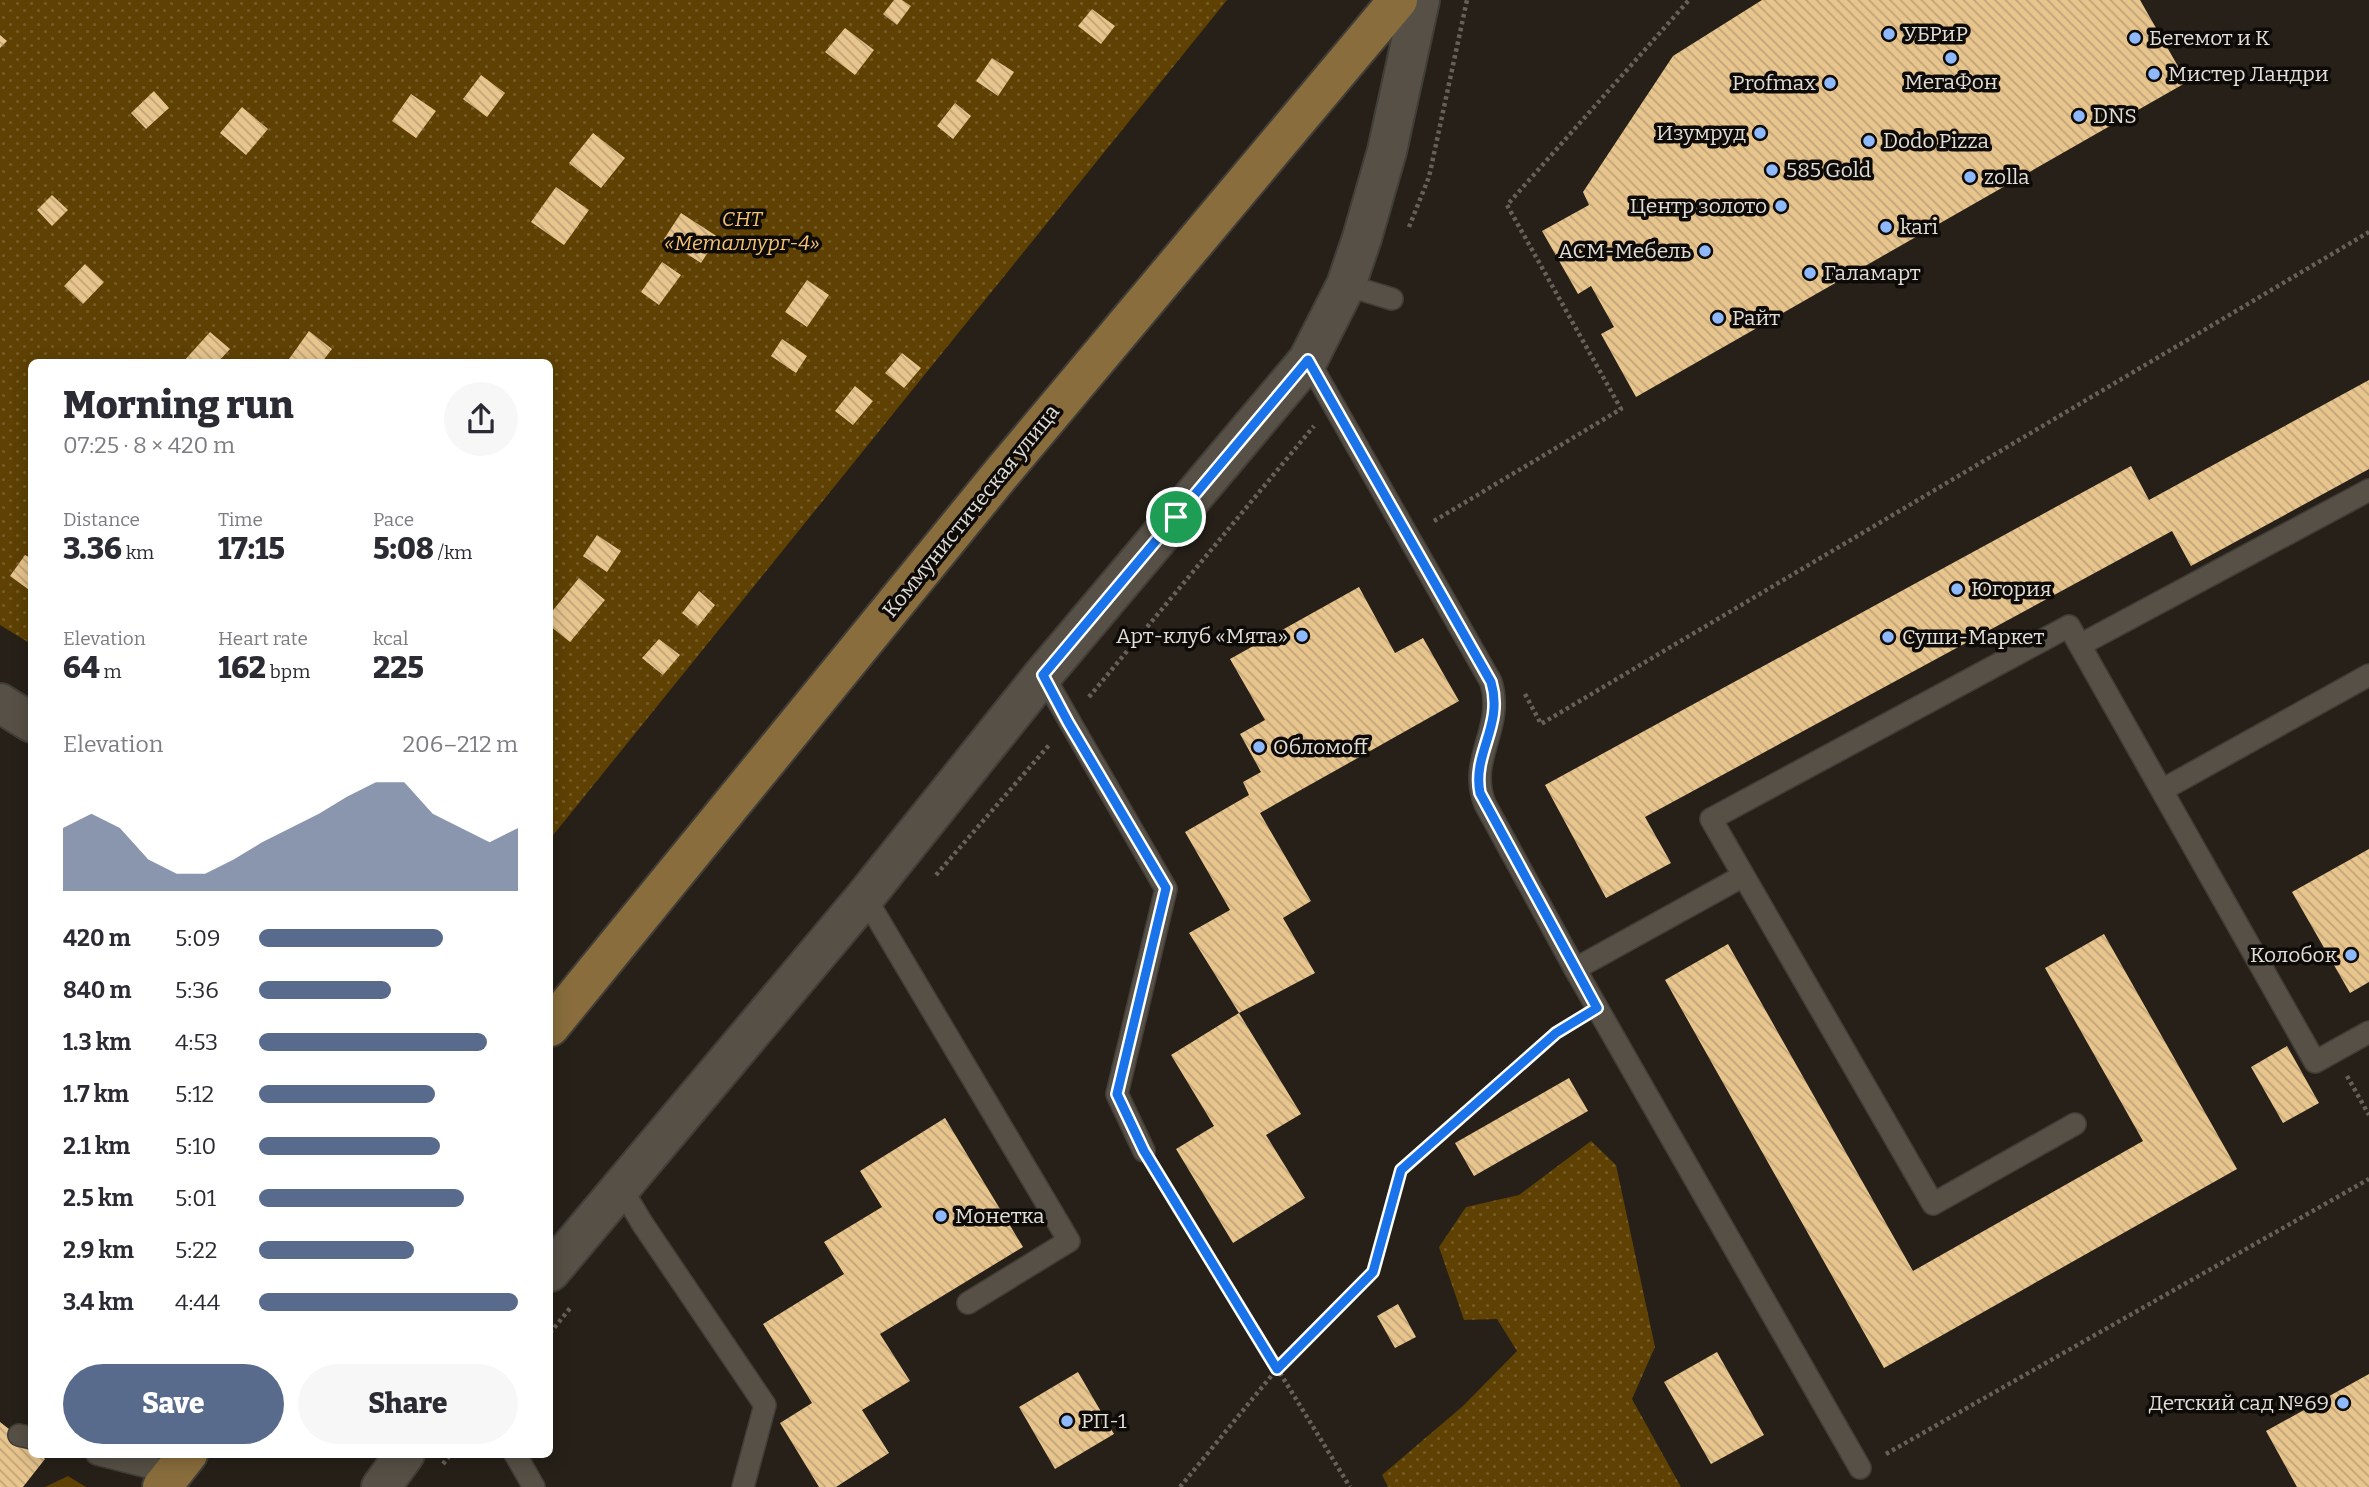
<!DOCTYPE html>
<html lang="en">
<head>
<meta charset="utf-8">
<style>
	body { margin:0; font-family:Bitter,serif; background:#f7f7f7; color:#2b2b33; height:100vh; display:flex; flex-direction:column; font-size:26px; white-space:nowrap }
	* { box-sizing:border-box; margin:0 }
	p { font-size:23px; color:#7c7c81 }
	.icon { flex:none; width:38px; height:38px; fill:none; stroke:currentColor; stroke-width:2; stroke-linecap:round; stroke-linejoin:round }
	.map { position:relative; flex:1; overflow:hidden }
	.details { position:absolute; left:28px; top:359px; width:525px; height:1099px; display:flex; flex-direction:column; background:#fff; border-radius:10px; box-shadow:0 4px 18px #0003 }
	.details>* { flex:none }
	.pin { position:absolute; display:grid; place-items:center; width:60px; height:60px; color:#fff; margin:-30px; border:4px solid #fff; border-radius:50%; box-shadow:0 2px 7px #0007 }
	.round { display:grid; place-items:center; flex:none; width:74px; height:74px; border-radius:37px; background:#f7f7f7 }
	.headline { display:flex; align-items:center; justify-content:space-between; height:119px; padding:0 35px }
	h1 { font-size:38px; font-weight:800; line-height:52px }
	.metrics { display:grid; grid-template-columns:repeat(3,1fr); gap:10px; height:119px; padding:7px 35px }
	.metrics div { display:grid; align-content:center }
	.metrics b { font-size:30px; font-weight:800 }
	.metrics small { font-size:19px; font-weight:400 }
	.metrics p { font-size:19px }
	.chart { height:196px; padding:14px 35px }
	.chart p { display:flex; justify-content:space-between }
	.chart svg { width:100%; height:126px; margin-top:7px; fill:#586b8d; opacity:.7 }
	.primary-button { display:flex; gap:14px; margin-top:auto; padding:14px 35px }
	.primary-button a { flex:1; height:80px; border-radius:42px; background:#586b8d; color:#fff; font-size:28px; font-weight:800; line-height:80px; text-align:center }
	.primary-button a+a { background:#f7f7f7; color:#2b2b33 }
	ul { padding:0 35px; list-style:none; font-size:23px }
	li { display:grid; grid-template-columns:112px 84px 1fr; align-items:center; height:52px }
	li i { height:18px; border-radius:9px; background:#586b8d }
	.map>svg:first-child { display:block }
	.grass { fill:#5e4103 }
	.park { fill:url(#park-dots) }
	.building { fill:url(#building-back-hatch) }
	.lines { fill:none; stroke-linecap:round; stroke-linejoin:round }
	.lane-casing { stroke:#413d37; stroke-width:24 }
	.street-casing { stroke:#413d37; stroke-width:42 }
	.primary-casing { stroke:#413d37; stroke-width:42 }
	.path { stroke:#656059; stroke-width:4.5; stroke-dasharray:3.5 3.5; stroke-linecap:butt }
	.lane { stroke:#565046; stroke-width:21 }
	.street { stroke:#565046; stroke-width:38 }
	.primary { stroke:#896d3c; stroke-width:38 }
	.route-casing { stroke:#fff; stroke-width:14 }
	.route { stroke:#1a73e8; stroke-width:9 }
	.poi-dot { fill:#8eb9fc; stroke:#0d0a07; stroke-width:2.5 }
	.labels { text-anchor:middle; stroke-width:7; stroke-linejoin:round; paint-order:stroke }
	.poi-label { font-size:21px; fill:#e1ddd7; stroke:#0d0a07; text-anchor:start }
	.park-label { font-size:21px; font-style:italic; fill:#f2c271; stroke:#0d0a07 }
	.street-label { font-size:21px; fill:#e1ddd7; stroke:#0d0a07 }
</style>
</head>
<body>
<div class="map">
<svg width="2369" height="1487" viewBox="0 0 2369 1487">
	<defs>
		<pattern id="park-dots" width="8" height="8" patternUnits="userSpaceOnUse" patternTransform="scale(1.75)"><rect width="8" height="8" fill="#5e4103"/><path d="M2 2h.1M6 6h.1" fill="none" stroke="#755c27" stroke-width="1.8" stroke-linecap="round"/></pattern>
		<pattern id="building-back-hatch" width="6" height="6" patternUnits="userSpaceOnUse" patternTransform="scale(1.75)"><rect width="6" height="6" fill="#e8c58d"/><path d="M-1 5l2 2M0 0l6 6M5-1l2 2" fill="none" stroke="#bfa47a"/></pattern>
	</defs>
	<rect width="100%" height="100%" fill="#262018"/>
	<path class="grass" d="M68,1476L86,1487H45Z"/>
	<g class="park">
		<path d="M0,0H1227L550,839V362H32L31,644L0,625Z"/>
		<path d="M1591,1141L1616,1165L1655,1347L1632,1399L1681,1487H1388L1382,1475L1463,1406L1517,1351L1497,1319L1464,1320L1439,1247L1466,1207L1519,1195Z"/>
	</g>
	<g class="building">
		<path d="M894,0H902L911,6L897,25L883,14Z"/>
		<path d="M1762,0H2140L2187,82L1636,397L1601,334L1614,327L1591,286L1578,294L1542,231L1589,205L1583,192L1673,56Z"/>
		<path d="M1092,9L1115,26L1101,44L1078,26Z"/>
		<path d="M845,28L874,50L855,75L825,52Z"/>
		<path d="M0,35L7,41L0,48Z"/>
		<path d="M992,58L1014,72L998,96L976,81Z"/>
		<path d="M481,75L505,93L487,117L463,99Z"/>
		<path d="M154,91L169,108L146,129L131,113Z"/>
		<path d="M411,94L436,111L416,138L392,121Z"/>
		<path d="M955,103L971,116L953,139L937,126Z"/>
		<path d="M242,107L268,129L246,155L220,133Z"/>
		<path d="M593,133L625,158L601,188L569,163Z"/>
		<path d="M556,187L589,210L564,245L531,222Z"/>
		<path d="M52,195L68,210L52,226L37,210Z"/>
		<path d="M681,213L718,237L701,263L664,239Z"/>
		<path d="M662,262L681,275L659,305L641,292Z"/>
		<path d="M85,264L104,282L83,304L64,286Z"/>
		<path d="M807,280L829,295L807,327L785,312Z"/>
		<path d="M309,331L332,349L322,362H294L289,359Z"/>
		<path d="M210,332L230,349L218,362H183Z"/>
		<path d="M782,339L807,356L796,373L771,356Z"/>
		<path d="M902,353L921,368L904,388L885,373Z"/>
		<path d="M2369,380V469L2191,566L2172,531L1645,817L1671,863L1606,898L1545,785L2131,466L2149,500Z"/>
		<path d="M855,386L873,401L853,425L835,411Z"/>
		<path d="M597,535L621,551L607,572L583,556Z"/>
		<path d="M25,555L32,559V592L10,576Z"/>
		<path d="M579,578L605,600L570,642L550,626V614Z"/>
		<path d="M1359,587L1395,653L1423,638L1459,701L1260,813L1311,901L1283,918L1315,973L1239,1013L1189,933L1230,910L1185,832L1249,795L1243,782L1261,772L1240,734L1265,720L1230,659Z"/>
		<path d="M699,591L715,605L698,626L682,613Z"/>
		<path d="M659,639L680,655L663,675L642,658Z"/>
		<path d="M2369,849V982L2350,993L2292,892Z"/>
		<path d="M2104,934L2237,1169L1884,1368L1665,980L1728,944L1913,1271L2143,1141L2045,968Z"/>
		<path d="M1239,1013L1301,1114L1266,1135L1305,1198L1233,1243L1176,1149L1214,1126L1171,1055Z"/>
		<path d="M2287,1046L2319,1103L2283,1123L2251,1067Z"/>
		<path d="M1569,1078L1588,1111L1474,1176L1455,1143Z"/>
		<path d="M945,1118L1023,1247L880,1334L910,1381L862,1410L889,1453L836,1487H819L780,1423L812,1403L763,1324L844,1274L824,1242L882,1207L860,1171Z"/>
		<path d="M1398,1304L1416,1337L1395,1348L1377,1316Z"/>
		<path d="M1717,1352L1764,1435L1711,1464L1664,1382Z"/>
		<path d="M1078,1372L1114,1434L1055,1469L1019,1407Z"/>
		<path d="M2369,1374V1487H2297L2266,1431Z"/>
		<path d="M0,1422L32,1447V1454H40L45,1459L23,1487H0Z"/>
	</g>
	<g class="lines">
		<g class="lane-casing">
			<g id="lane">
				<path d="M1346,285L1392,299"/>
				<path d="M1308,360L1491,682C1505,729 1467,758 1485,804L1575,969L1860,1468"/>
				<path d="M2080,645L2369,490"/>
				<path d="M1043,675L1166,889L1117,1094L1144,1151"/>
				<path d="M2162,790L2369,675"/>
				<path d="M865,897L1069,1241L968,1303"/>
				<path d="M1575,969L1743,876"/>
				<path d="M2075,1124L1933,1204L1711,819L2069,626L2315,1062L2369,1032"/>
				<path d="M620,1186L642,1223L765,1405L743,1487"/>
				<path d="M19,1435L32,1438"/>
				<path d="M97,1454L172,1473"/>
				<path d="M515,1454L534,1487"/>
			</g>
		</g>
		<g class="street-casing">
			<g id="street">
				<path d="M0,703L32,723"/>
				<path d="M550,1272L865,897L1043,675L1308,360L1346,285L1362,238L1387,151L1420,0"/>
				<path d="M381,1487L405,1454"/>
			</g>
		</g>
		<g class="primary-casing">
			<g id="primary">
				<path d="M550,1027L1000,475L1398,0"/>
				<path d="M162,1487L188,1454"/>
			</g>
		</g>
		<g class="path">
			<path d="M1409,227L1429,177L1467,0"/>
			<path d="M1434,521L1621,409L1507,205L1689,0"/>
			<path d="M1525,694L1541,724L2369,232"/>
			<path d="M1089,697L1314,426"/>
			<path d="M936,875L1050,744"/>
			<path d="M2347,1076L2369,1115"/>
			<path d="M1159,1176L1350,1487"/>
			<path d="M550,1333L571,1307"/>
			<path d="M1886,1454L2369,1179"/>
			<path d="M443,1464L451,1454"/>
			<path d="M1180,1487L1277,1369L1373,1272L1401,1170L1556,1033L1573,1023"/>
		</g>
		<use href="#lane" class="lane"/>
		<use href="#street" class="street"/>
		<use href="#primary" class="primary"/>
	</g>
	<g class="lines">
		<g class="route-casing">
			<path id="route" d="M1308,360L1491,682C1504,726 1472,753 1480,793L1597,1008L1556,1033L1401,1170L1373,1272L1277,1369L1144,1151L1117,1094L1166,888L1068,722L1043,675Z"/>
		</g>
		<use href="#route" class="route"/>
	</g>
	<g class="poi-dot">
		<circle cx="1889" cy="34" r="7"/>
		<circle cx="2135" cy="38" r="7"/>
		<circle cx="1951" cy="58" r="7"/>
		<circle cx="2154" cy="74" r="7"/>
		<circle cx="1830" cy="83" r="7"/>
		<circle cx="2079" cy="116" r="7"/>
		<circle cx="1760" cy="133" r="7"/>
		<circle cx="1869" cy="141" r="7"/>
		<circle cx="1772" cy="170" r="7"/>
		<circle cx="1970" cy="177" r="7"/>
		<circle cx="1781" cy="206" r="7"/>
		<circle cx="1886" cy="227" r="7"/>
		<circle cx="1705" cy="251" r="7"/>
		<circle cx="1810" cy="273" r="7"/>
		<circle cx="1718" cy="318" r="7"/>
		<circle cx="1957" cy="589" r="7"/>
		<circle cx="1302" cy="636" r="7"/>
		<circle cx="1888" cy="637" r="7"/>
		<circle cx="1259" cy="747" r="7"/>
		<circle cx="2351" cy="955" r="7"/>
		<circle cx="941" cy="1216" r="7"/>
		<circle cx="2343" cy="1403" r="7"/>
		<circle cx="1067" cy="1421" r="7"/>
	</g>
	<g class="labels">
		<g class="poi-label">
			<text x="1903" y="41">УБРиР</text>
			<text x="2149" y="45">Бегемот и К</text>
			<text x="2168" y="81">Мистер Ландри</text>
			<text x="1951" y="89" text-anchor="middle">МегаФон</text>
			<text x="1816" y="90" text-anchor="end">Profmax</text>
			<text x="2093" y="123">DNS</text>
			<text x="1746" y="140" text-anchor="end">Изумруд</text>
			<text x="1883" y="148">Dodo Pizza</text>
			<text x="1786" y="177">585 Gold</text>
			<text x="1984" y="184">zolla</text>
			<text x="1767" y="213" text-anchor="end">Центр золото</text>
			<text x="1900" y="234">kari</text>
			<text x="1691" y="258" text-anchor="end">АСМ-Мебель</text>
			<text x="1824" y="280">Галамарт</text>
			<text x="1732" y="325">Райт</text>
			<text x="1971" y="596">Югория</text>
			<text x="1288" y="643" text-anchor="end">Арт-клуб «Мята»</text>
			<text x="1902" y="644">Суши-Маркет</text>
			<text x="1273" y="754">Обломоff</text>
			<text x="2337" y="962" text-anchor="end">Колобок</text>
			<text x="955" y="1223">Монетка</text>
			<text x="2329" y="1410" text-anchor="end">Детский сад №69</text>
			<text x="1081" y="1428">РП-1</text>
		</g>
		<g class="park-label">
			<text x="742" y="226">СНТ<tspan x="742" dy="24">«Металлург-4»</tspan></text>
		</g>
		<g class="street-label">
			<text transform="translate(971 511) rotate(-51)" y="7">Коммунистическая улица</text>
		</g>
	</g>
</svg>
<div class="pin" style="left:1176px;top:517px;background:#1e9e55"><svg class="icon" aria-label="arrive" viewBox="0 0 24 24"><path d="M6 21V4h12l-3 4 3 4H6"/></svg></div>
<section class="details">
<div class="headline"><div><h1>Morning run</h1><p>07:25 · 8 × 420 m</p></div><a class="round"><svg class="icon" aria-label="share" viewBox="0 0 24 24"><path d="M12 15V3M7 8l5-5 5 5M5 13v7h14v-7"/></svg></a></div>
<div class="metrics">
<div><p>Distance</p><b>3.36<small> km</small></b></div>
<div><p>Time</p><b>17:15</b></div>
<div><p>Pace</p><b>5:08<small> /km</small></b></div>
</div>
<div class="metrics">
<div><p>Elevation</p><b>64<small> m</small></b></div>
<div><p>Heart rate</p><b>162<small> bpm</small></b></div>
<div><p>kcal</p><b>225</b></div>
</div>
<div class="chart"><p><span>Elevation</span>206–212 m</p>
<svg viewBox="0 0 160 44" preserveAspectRatio="none"><path d="M0 44V22L10 17L20 22L30 33L40 38L50 38L60 33L70 27L80 22L90 17L100 11L110 6L120 6L130 17L140 22L150 27L160 22V44z"/></svg>
</div>
<ul>
<li><b>420 m</b>5:09<i style="width:71%"></i></li>
<li><b>840 m</b>5:36<i style="width:51%"></i></li>
<li><b>1.3 km</b>4:53<i style="width:88%"></i></li>
<li><b>1.7 km</b>5:12<i style="width:68%"></i></li>
<li><b>2.1 km</b>5:10<i style="width:70%"></i></li>
<li><b>2.5 km</b>5:01<i style="width:79%"></i></li>
<li><b>2.9 km</b>5:22<i style="width:60%"></i></li>
<li><b>3.4 km</b>4:44<i style="width:100%"></i></li>
</ul>
<div class="primary-button"><a>Save</a><a>Share</a></div>
</section>
</div>
</body>
</html>
